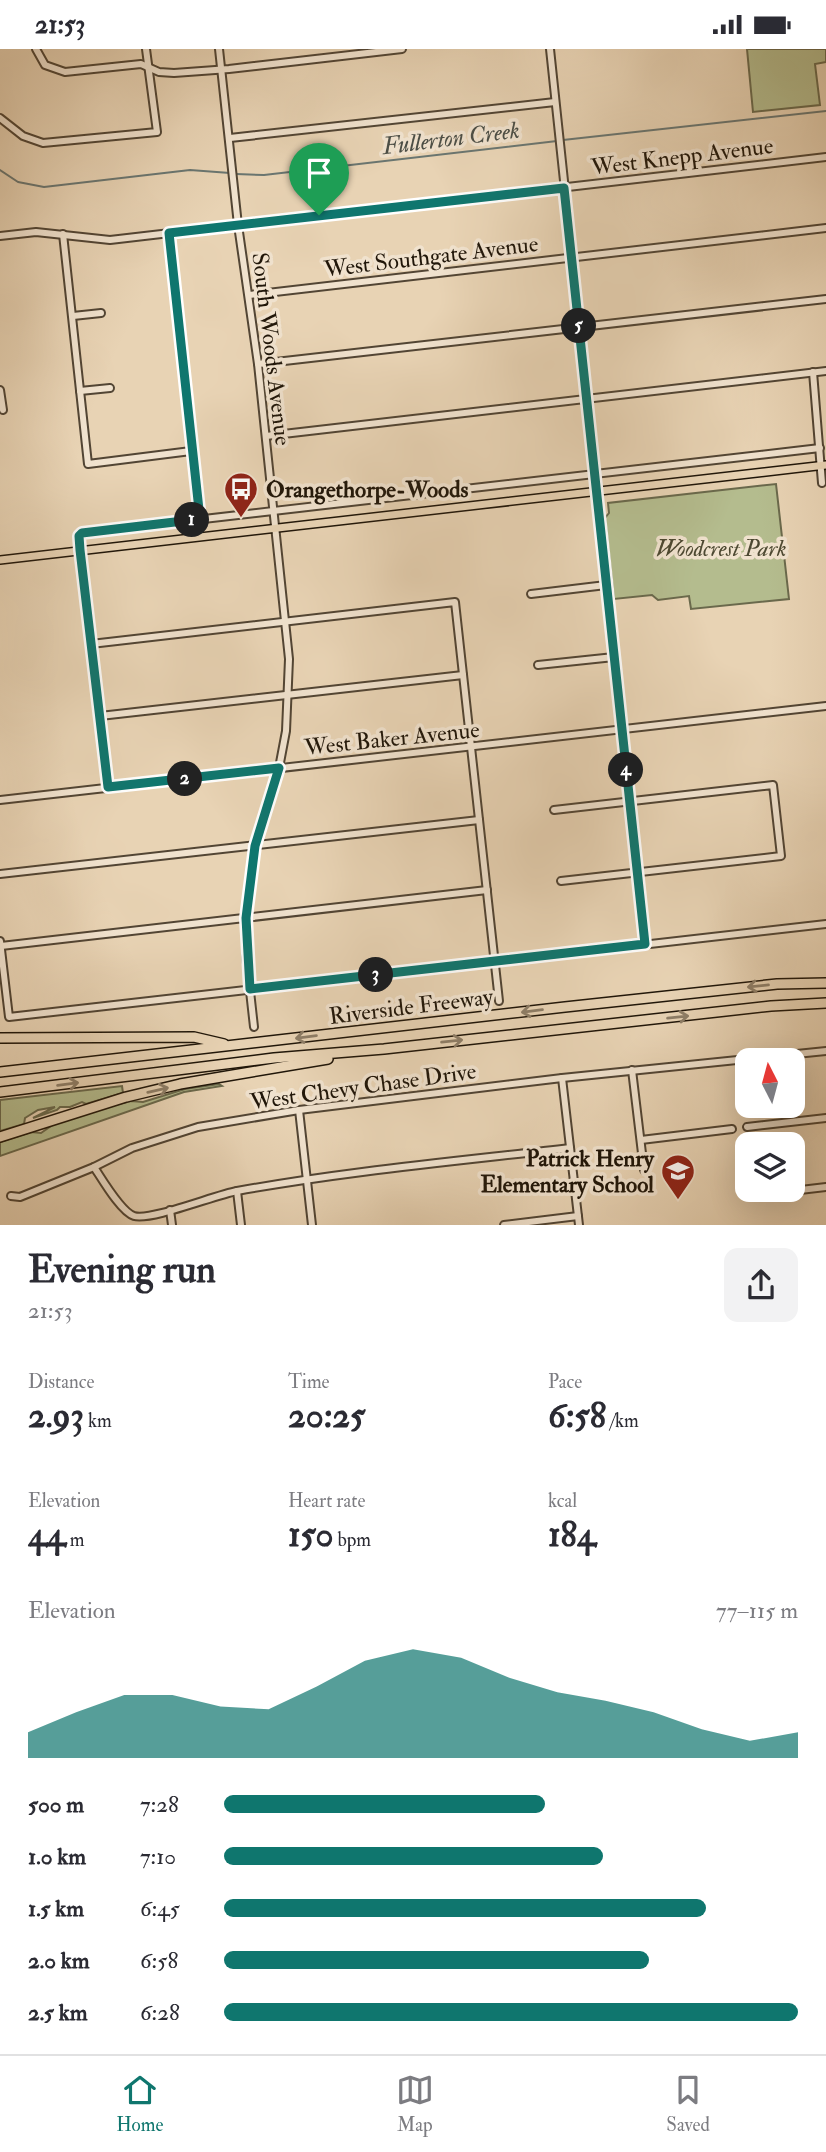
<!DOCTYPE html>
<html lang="en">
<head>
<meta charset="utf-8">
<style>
	body { margin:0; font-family:"IM FELL Double Pica",serif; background:#f2f2f3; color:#2b2b33; height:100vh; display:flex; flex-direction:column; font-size:26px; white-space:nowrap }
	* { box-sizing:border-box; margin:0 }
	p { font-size:23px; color:#7c7c81 }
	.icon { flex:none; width:38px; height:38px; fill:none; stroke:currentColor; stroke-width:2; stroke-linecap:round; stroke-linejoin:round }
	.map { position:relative; height:1176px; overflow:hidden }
	.sheet { display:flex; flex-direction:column; background:#fff; flex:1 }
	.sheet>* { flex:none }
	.needle { width:46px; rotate:354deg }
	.buttons { position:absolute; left:735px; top:999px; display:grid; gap:14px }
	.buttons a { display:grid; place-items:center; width:70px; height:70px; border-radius:14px; background:#fff; box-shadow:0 7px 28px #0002; font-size:35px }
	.pin { position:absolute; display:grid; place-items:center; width:60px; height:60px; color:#fff; margin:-72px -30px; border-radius:50% 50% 50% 0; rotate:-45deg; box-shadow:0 0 7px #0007 }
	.pin .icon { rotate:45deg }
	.km { position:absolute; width:35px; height:35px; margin:-18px; border-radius:50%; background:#222; color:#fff; font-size:19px; line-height:35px; text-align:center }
	.round { display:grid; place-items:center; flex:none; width:74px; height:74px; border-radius:14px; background:#f2f2f3 }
	.overview { display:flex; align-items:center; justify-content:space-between; height:119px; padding:0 28px }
	h1 { font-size:38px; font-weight:800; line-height:52px }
	.figures { display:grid; grid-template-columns:repeat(3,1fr); gap:10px; height:119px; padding:7px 28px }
	.figures div { display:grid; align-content:center }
	.figures b { font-size:35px; font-weight:800 }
	.figures small { font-size:19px; font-weight:400 }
	.figures p { font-size:19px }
	.chart { height:196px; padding:14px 28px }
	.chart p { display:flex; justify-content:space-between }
	.chart svg { width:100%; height:126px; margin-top:7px; fill:#0f766e; opacity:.7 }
	ul { padding:0 28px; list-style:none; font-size:23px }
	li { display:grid; grid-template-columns:112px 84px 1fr; align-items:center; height:52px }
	li i { height:18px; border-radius:9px; background:#0f766e }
	.status { display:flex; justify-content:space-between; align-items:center; height:49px; padding:0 35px; background:#fff; direction:ltr }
	.status svg { height:19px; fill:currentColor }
	.tab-bar { display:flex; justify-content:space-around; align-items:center; height:98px; border-top:2px solid #e1e1e2; background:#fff; font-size:19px; color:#7c7c81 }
	.tab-bar a { display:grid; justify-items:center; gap:4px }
	.tab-bar .current { color:#0f766e }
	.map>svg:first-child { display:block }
	.green { fill:#b4bc8e; stroke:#6a694c; stroke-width:2 }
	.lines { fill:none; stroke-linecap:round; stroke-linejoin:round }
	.stream { stroke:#6a7671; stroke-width:2 }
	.minor-casing { stroke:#524534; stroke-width:10 }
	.major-casing { stroke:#201609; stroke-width:10 }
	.highway-casing { stroke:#201609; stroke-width:12 }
	.minor { stroke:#f0e2ce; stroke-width:6 }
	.major { stroke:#e8d3b4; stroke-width:7 }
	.highway { stroke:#e8d3b4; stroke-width:9 }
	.oneway { stroke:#8e7e67 }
	.route-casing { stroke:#fff; stroke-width:14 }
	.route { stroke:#0f766e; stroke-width:9 }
	.labels { text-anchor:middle; stroke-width:7; stroke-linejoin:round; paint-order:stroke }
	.street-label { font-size:23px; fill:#201609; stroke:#f0e2ce }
	.poi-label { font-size:23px; font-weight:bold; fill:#201609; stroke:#f0e2ce; text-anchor:start }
	.park-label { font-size:23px; font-style:italic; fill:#4c4831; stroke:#f0e2ce }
	.water-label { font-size:24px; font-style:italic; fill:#4b4e46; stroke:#f0e2ce }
</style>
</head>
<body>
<div class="status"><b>21:53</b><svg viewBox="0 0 49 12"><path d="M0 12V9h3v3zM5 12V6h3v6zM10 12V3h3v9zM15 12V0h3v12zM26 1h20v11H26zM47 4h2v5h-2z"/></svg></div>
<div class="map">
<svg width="826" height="1176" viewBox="0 0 826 1176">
	<rect width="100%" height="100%" fill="#e8d3b4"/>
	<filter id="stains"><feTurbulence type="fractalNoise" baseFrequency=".00286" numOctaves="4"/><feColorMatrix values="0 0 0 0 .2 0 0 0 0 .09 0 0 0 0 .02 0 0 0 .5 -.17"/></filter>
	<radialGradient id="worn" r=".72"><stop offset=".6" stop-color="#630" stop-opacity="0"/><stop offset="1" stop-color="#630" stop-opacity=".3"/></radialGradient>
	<g class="green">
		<path d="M747,0H826V13L815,15L820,56L753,63Z"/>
		<path d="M776,435L789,550L691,560L689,547L658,551L652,546L614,550L605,469L609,464L608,454Z"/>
		<path d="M219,1035L222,1037L184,1043L0,1107V1093L31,1083L41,1084L54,1075L110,1057L131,1052L143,1053L185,1040Z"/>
		<path d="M122,1037L123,1044L86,1055L82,1053L70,1058H60L57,1061L33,1069L55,1058L38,1061L25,1069L24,1075L0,1082V1051Z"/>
	</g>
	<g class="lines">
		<g class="stream">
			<path d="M563,91L826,62"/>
			<path d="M0,121L18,133L44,138L190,121L230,124"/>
			<path d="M236,125L264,126L557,92"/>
		</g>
		<g class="minor-casing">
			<g id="minor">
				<path d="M36,0L45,16L65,23L141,15L159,23L174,24L229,20L402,0"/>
				<path d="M219,0L238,176L258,315L289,610L286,682L279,719L255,797L246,869V906L254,978"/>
				<path d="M550,0L645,895"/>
				<path d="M0,69L23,87L43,94L157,83L146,0"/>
				<path d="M230,89L555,53"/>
				<path d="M169,184L199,470"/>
				<path d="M63,185L88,415L191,402"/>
				<path d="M0,187L36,183L110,191L826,108"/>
				<path d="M249,246L826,179"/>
				<path d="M73,267L101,264"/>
				<path d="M258,315L826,250"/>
				<path d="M813,323L822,434"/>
				<path d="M0,341L3,361"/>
				<path d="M80,342L110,339"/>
				<path d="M266,387L826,322"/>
				<path d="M531,545L606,536"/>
				<path d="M91,595L455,553L499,952"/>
				<path d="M538,616L614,608"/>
				<path d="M100,667L463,626"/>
				<path d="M108,738L80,501L79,487L82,484L820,399"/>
				<path d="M0,751L826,657"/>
				<path d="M554,761L773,736L781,807L561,832"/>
				<path d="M0,825L479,771"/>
				<path d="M0,892L9,968L826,875"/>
				<path d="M1,897L487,841"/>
				<path d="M632,1021L644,1121"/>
				<path d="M562,1029L579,1176"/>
				<path d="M299,1061L312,1176"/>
				<path d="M747,1078L826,1069"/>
				<path d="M641,1091L732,1080"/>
				<path d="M94,1118C102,1130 121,1163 134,1167C151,1172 215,1146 237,1142C347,1122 459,1112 570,1099"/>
				<path d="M237,1142L241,1176"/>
				<path d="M757,1146L826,1138"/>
				<path d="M11,1147L20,1148L94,1118L132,1099L198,1078L299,1061L562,1029L826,1002"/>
				<path d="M170,1161L172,1176"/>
				<path d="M504,1176L578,1167"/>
			</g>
		</g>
		<g class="major-casing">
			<path id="major" d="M0,511L826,416"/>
		</g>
		<g class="highway-casing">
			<g id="highway">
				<path d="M0,989L194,988L224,995"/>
				<path d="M0,1023L565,958L777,935L826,934"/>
				<path d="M0,1043L274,1009L384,1000L771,957L826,954"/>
				<path d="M0,1088L126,1048L180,1035L328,1010"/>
			</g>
		</g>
		<use href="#minor" class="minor"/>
		<use href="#major" class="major"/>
		<use href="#highway" class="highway"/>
	</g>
	<defs><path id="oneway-shaft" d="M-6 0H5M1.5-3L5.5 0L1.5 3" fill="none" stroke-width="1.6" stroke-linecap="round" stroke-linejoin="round" transform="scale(1.75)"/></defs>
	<g class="oneway">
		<use href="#oneway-shaft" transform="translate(758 937) rotate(174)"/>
		<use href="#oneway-shaft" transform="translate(532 962) rotate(173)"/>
		<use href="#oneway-shaft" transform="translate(678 968) rotate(-6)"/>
		<use href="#oneway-shaft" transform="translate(306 988) rotate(173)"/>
		<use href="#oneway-shaft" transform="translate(452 992) rotate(-6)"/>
		<use href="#oneway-shaft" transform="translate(68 1035) rotate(-7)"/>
		<use href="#oneway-shaft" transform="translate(158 1041) rotate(-13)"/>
	</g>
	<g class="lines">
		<g class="route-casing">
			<path id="route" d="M564,139L645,895L250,940L246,869L255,797L279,719L108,738L80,501L79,487L82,484L200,470L169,184Z"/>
		</g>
		<use href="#route" class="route"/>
	</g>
	<defs>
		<g id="bus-pin" transform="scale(1.75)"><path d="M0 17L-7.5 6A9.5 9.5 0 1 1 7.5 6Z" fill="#8f2418" stroke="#f0e2ce"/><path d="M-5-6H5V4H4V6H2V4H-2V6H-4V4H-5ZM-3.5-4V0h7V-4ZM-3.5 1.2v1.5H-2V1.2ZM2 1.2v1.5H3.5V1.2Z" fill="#fff"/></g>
		<g id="school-pin" transform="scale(1.75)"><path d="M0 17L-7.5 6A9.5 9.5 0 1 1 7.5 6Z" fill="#8f2418" stroke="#f0e2ce"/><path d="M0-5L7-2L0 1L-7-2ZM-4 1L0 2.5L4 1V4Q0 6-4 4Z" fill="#fff"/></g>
	</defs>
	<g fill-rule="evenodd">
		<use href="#bus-pin" x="241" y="440"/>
		<use href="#school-pin" x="678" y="1122"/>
	</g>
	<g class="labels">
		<g class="street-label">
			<text transform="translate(682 107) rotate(-7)" y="8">West Knepp Avenue</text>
			<text transform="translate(431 207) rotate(-7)" y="8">West Southgate Avenue</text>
			<text transform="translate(272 300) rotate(83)" y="8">South Woods Avenue</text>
			<text transform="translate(392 689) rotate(-6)" y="8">West Baker Avenue</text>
			<text transform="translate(411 957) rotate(-7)" y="8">Riverside Freeway</text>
			<text transform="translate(363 1037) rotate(-8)" y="8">West Chevy Chase Drive</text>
		</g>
		<g class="poi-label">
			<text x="266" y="448">Orangethorpe-Woods</text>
			<text x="654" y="1117" text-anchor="end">Patrick Henry<tspan x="654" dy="26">Elementary School</tspan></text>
		</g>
		<g class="park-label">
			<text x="721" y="507">Woodcrest Park</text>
		</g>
		<g class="water-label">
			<text transform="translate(451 89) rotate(-7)" y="8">Fullerton Creek</text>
		</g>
	</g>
	<rect width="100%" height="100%" filter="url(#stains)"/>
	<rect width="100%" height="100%" fill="url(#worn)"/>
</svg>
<div class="buttons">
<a><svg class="needle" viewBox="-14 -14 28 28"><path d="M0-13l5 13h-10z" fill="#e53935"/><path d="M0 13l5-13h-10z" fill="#7c7c81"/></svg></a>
<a><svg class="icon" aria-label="layers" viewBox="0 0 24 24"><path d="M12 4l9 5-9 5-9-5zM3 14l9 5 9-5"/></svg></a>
</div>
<div class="pin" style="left:319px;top:166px;background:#1e9e55"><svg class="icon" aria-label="arrive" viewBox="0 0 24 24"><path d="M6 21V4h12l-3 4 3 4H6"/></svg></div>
<b class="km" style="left:192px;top:471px">1</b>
<b class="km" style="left:185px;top:730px">2</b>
<b class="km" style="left:376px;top:926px">3</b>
<b class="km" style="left:626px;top:721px">4</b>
<b class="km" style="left:579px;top:277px">5</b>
</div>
<section class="sheet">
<div class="overview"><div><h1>Evening run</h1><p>21:53</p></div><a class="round"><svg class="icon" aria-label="share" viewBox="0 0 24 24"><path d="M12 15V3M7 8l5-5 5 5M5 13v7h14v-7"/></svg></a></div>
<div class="figures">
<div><p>Distance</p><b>2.93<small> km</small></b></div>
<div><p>Time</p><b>20:25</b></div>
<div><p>Pace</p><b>6:58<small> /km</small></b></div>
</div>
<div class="figures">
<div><p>Elevation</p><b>44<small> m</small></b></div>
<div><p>Heart rate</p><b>150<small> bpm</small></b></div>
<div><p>kcal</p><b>184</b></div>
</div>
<div class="chart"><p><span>Elevation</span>77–115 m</p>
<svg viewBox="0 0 160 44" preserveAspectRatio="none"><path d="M0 44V35L10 28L20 22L30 22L40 26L50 27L60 19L70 10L80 6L90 9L100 16L110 21L120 24L130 28L140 34L150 38L160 35V44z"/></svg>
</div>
<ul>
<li><b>500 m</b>7:28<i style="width:56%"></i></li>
<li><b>1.0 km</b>7:10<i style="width:66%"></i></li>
<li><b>1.5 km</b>6:45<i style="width:84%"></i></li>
<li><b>2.0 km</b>6:58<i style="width:74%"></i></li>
<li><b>2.5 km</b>6:28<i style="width:100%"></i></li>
</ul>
</section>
<nav class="tab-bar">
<a class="current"><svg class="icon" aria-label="home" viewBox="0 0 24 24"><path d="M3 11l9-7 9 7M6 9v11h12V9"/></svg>Home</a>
<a><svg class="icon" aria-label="map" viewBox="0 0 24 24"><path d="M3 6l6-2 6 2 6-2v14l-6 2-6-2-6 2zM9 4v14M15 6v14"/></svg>Map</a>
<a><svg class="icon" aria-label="saved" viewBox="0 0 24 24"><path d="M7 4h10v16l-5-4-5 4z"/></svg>Saved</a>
</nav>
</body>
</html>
